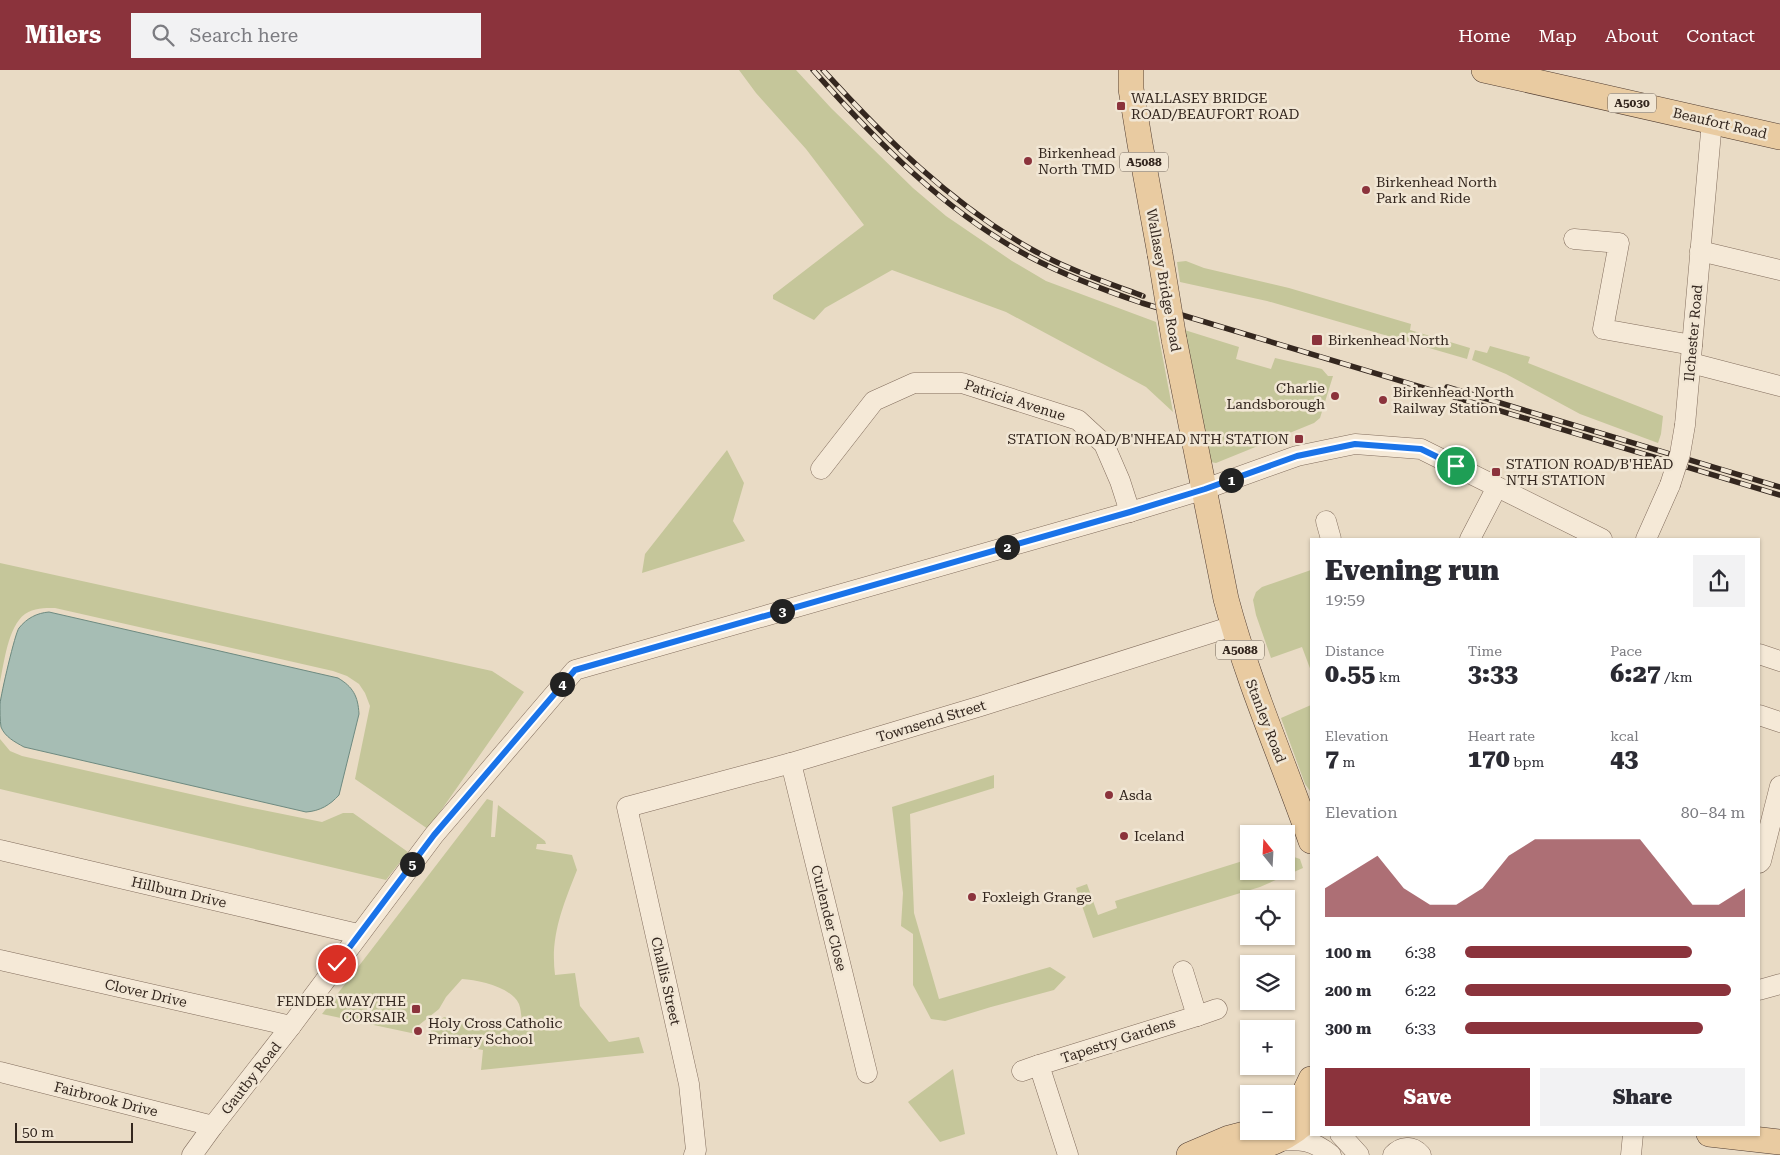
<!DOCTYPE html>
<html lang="en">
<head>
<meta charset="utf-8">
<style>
	body { margin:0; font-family:"Roboto Serif",serif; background:#f2f2f3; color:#2b2b33; height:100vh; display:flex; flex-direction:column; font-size:19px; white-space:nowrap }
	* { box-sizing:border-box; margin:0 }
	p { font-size:16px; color:#7c7c81 }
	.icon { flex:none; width:28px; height:28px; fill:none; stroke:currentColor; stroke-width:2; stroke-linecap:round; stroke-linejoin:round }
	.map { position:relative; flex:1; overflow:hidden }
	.side { position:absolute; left:1310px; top:468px; width:450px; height:598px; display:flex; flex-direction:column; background:#fff; border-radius:0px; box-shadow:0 1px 4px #0004 }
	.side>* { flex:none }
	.needle { width:32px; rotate:342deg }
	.fabs { position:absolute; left:1240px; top:755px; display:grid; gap:10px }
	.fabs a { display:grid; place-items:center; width:55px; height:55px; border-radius:0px; background:#fff; box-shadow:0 1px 4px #0004; font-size:25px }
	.scale { position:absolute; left:15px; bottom:12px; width:118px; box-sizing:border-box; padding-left:5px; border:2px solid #34271f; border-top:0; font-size:14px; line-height:18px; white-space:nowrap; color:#34271f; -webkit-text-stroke:4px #f1e6d4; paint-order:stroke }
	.pin { position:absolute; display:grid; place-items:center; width:42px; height:42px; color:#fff; margin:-21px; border:2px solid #fff; border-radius:50%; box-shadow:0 1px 5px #0007 }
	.km { position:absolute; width:25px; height:25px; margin:-12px; border-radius:50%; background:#222; color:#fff; font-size:14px; line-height:25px; text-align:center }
	.round { display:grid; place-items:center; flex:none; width:52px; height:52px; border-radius:0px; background:#f2f2f3 }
	.overview { display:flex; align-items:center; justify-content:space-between; height:85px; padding:0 15px }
	h1 { font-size:28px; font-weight:800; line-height:38px }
	.stats { display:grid; grid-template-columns:repeat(3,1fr); gap:8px; height:85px; padding:5px 15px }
	.stats div { display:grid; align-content:center }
	.stats b { font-size:25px; font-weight:800 }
	.stats small { font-size:14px; font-weight:400 }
	.stats p { font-size:14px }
	.chart { height:140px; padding:10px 15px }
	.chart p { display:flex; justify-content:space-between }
	.chart svg { width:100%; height:90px; margin-top:5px; fill:#8b333c; opacity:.7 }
	.cta { display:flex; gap:10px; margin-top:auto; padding:10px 15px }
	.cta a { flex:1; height:58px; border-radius:0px; background:#8b333c; color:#fff; font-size:20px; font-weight:800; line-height:58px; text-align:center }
	.cta a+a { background:#f2f2f3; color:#2b2b33 }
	ul { padding:0 15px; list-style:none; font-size:16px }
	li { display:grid; grid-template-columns:80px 60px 1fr; align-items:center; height:38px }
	li i { height:12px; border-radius:6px; background:#8b333c }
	header { display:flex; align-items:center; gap:30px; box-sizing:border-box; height:70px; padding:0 25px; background:#8b333c; color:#fff }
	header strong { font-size:24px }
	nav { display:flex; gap:28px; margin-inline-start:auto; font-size:18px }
	.search { width:350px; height:45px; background:#f2f2f3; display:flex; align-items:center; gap:12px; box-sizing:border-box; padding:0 18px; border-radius:0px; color:#7c7c81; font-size:19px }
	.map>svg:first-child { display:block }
	.green { fill:#c5c69a }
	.water { fill:#a6bdb4; stroke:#6e8a80 }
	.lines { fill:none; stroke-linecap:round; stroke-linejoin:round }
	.minor-casing { stroke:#826d5d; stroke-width:21 }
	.major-casing { stroke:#503c31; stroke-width:26 }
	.minor { stroke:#f5e9d7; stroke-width:20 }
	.major { stroke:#e9cba1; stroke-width:25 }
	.rail-casing { stroke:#34271f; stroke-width:5.5 }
	.rail { stroke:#f1e6d4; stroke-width:4; stroke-dasharray:11; stroke-linecap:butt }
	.minor-bridge-casing { stroke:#826d5d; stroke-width:21; stroke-linecap:butt }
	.major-bridge-casing { stroke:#503c31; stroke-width:26; stroke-linecap:butt }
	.minor-bridge { stroke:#f5e9d7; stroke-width:20 }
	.major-bridge { stroke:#e9cba1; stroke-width:25 }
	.route-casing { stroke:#fff; stroke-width:10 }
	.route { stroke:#1a73e8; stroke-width:6 }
	.poi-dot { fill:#8b333c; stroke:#f1e6d4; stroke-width:2 }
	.labels { text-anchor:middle; stroke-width:5; stroke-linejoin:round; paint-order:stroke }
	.shield { fill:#f1e6d4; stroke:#6d6055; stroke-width:1 }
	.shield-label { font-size:12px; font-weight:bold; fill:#34271f }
	.poi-label { font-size:14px; fill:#34271f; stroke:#f1e6d4; text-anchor:start }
	.street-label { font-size:14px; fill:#34271f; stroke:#f1e6d4 }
</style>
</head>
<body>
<header>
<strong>Milers</strong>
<div class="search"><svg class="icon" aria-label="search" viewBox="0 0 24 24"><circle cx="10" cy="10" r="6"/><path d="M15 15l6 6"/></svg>Search here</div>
<nav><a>Home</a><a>Map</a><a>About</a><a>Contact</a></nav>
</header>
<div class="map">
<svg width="1780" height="1085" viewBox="0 0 1780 1085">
	<rect width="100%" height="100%" fill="#e9dbc5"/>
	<g class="green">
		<path d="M739,0H796L831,38L913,118L946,146L1012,191L1046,211L1156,252L1173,342L1146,317L1006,242L892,200L825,238L814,250L773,229V225L864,155L806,79L756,23Z"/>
		<path d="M1186,191L1204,198L1289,218L1411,254L1410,260L1470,278L1467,289L1267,231L1180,212L1177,192Z"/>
		<path d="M1175,257L1239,277L1236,289L1271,299L1275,288L1322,299L1328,306H1333L1320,348L1314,353L1216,393L1210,392Z"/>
		<path d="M1490,276L1530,287L1528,293L1663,346L1661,364L1658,373L1580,344L1506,304L1472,290L1475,280L1487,283Z"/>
		<path d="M727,380L744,413L733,451L745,471L642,503L645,484Z"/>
		<path d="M0,493L492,601L524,622L428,759L355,709L370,636L365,623L359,614L347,606L333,601L55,538C44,538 34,538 25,544C8,556 4,594 0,612Z"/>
		<path d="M1311,500V601L1302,577L1271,588L1256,545L1253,530L1256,522L1262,517Z"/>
		<path d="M1311,635V722L1305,714L1281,648Z"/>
		<path d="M0,669L10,681L22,686L243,736L322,752L343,743H353L408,782L386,810L0,719Z"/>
		<path d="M994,705V718L910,744L914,843L939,929L1050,897L1066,907L1054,920L991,937L945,951L931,949L913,915V864L901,856L903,823L892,737Z"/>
		<path d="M487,729L493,731L491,767H495L498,735L545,771L546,774H537L536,779L572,785L577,800C563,836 550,866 555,905L575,903L580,936L609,972L639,967L644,983L481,1000L483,980L431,971V959L444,947L490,957L513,958L522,950C521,946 521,939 519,934C511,917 479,910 462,909L446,927L439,939L419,955L416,964L322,944Z"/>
		<path d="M1294,787L1300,789L1303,798L1260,817L1093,868L1076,818L1087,814L1098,845L1117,838L1115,831L1249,789V801H1286V795L1288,794L1287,790Z"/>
		<path d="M953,999L965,1064L940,1072L908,1032Z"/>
	</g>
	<path class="water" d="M49,542L338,608C353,617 358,626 359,644L339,725C330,735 320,741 306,742L24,677C15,672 5,667 1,657C0,651 0,640 0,634C1,624 15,563 19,558C27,548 37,543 49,542Z"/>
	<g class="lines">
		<g class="minor-casing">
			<g id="minor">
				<path d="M1574,169L1619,173L1603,259L1692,275"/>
				<path d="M1700,181L1780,200"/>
				<path d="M1691,293L1780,316"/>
				<path d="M1685,355L1712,51"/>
				<path d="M821,399L874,331L914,313H962L1078,350L1104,374L1120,411L1130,442"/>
				<path d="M1326,451L1331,469"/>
				<path d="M1470,469L1497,417"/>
				<path d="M1646,469L1670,415"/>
				<path d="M1759,584L1780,591"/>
				<path d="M1759,645L1780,652"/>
				<path d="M791,693L867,1003"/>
				<path d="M0,780L358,864"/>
				<path d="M1759,793L1761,791L1780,716"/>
				<path d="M0,890L291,956"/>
				<path d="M1759,920L1780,914"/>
				<path d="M1197,946L1217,939"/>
				<path d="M1022,1001L1039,995"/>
				<path d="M0,1002L213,1056"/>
				<path d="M1340,1064L1359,1085"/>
				<path d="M1278,1071C1301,1069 1313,1070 1331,1085"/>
				<path d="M192,1085L213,1056L291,956L434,765L575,600L1130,442L1205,419L1297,386L1355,374L1421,379L1602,469"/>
				<path d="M694,1085L696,1080L689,1014L627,737L791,693L981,636L1233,556"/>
				<path d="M1068,1085L1039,995L1197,946L1183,901"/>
				<path d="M1393,1085C1401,1076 1412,1075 1421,1085"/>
				<path d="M1631,1085L1633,1064"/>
			</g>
		</g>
		<g class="major-casing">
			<g id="major">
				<path d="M1131,0V19L1140,74L1160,184"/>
				<path d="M1484,0L1780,67"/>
				<path d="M1174,269L1226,529C1248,612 1283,691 1311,771"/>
				<path d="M1286,1046L1303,1026L1311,1009"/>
				<path d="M1709,1064L1780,1072"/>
				<path d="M1189,1085L1229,1068L1252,1062"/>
				<path d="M1232,1085C1262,1077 1290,1070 1311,1046"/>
			</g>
		</g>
		<use href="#minor" class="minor"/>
		<use href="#major" class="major"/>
		<g class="rail-casing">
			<g id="rail">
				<path d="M813,0C877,72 944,141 1030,187C1066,206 1104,220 1142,233L1780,425"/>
				<path d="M823,0C885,68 950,133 1031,179C1066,199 1105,212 1143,226"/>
				<path d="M1447,317L1780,417"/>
			</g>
		</g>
		<use href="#rail" class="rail"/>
		<g class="minor-bridge-casing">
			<path id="minor-bridge" d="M1670,415L1680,384L1685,355"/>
		</g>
		<g class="major-bridge-casing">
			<path id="major-bridge" d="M1160,184L1174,269"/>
		</g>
		<use href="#minor-bridge" class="minor-bridge"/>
		<use href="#major-bridge" class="major-bridge"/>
	</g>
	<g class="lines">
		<g class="route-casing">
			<path id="route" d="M337,894L434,765L575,600L1130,442L1205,419L1297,386L1355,374L1421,379L1456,396"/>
		</g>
		<use href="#route" class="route"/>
	</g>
	<g class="poi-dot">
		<rect x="1116" y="31" width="10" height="10" rx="2.5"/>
		<circle cx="1028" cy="91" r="5"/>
		<circle cx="1366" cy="120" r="5"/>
		<rect x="1311" y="264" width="12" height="12" rx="2.5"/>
		<circle cx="1335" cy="326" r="5"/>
		<circle cx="1383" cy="330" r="5"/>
		<rect x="1294" y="364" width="10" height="10" rx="2.5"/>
		<rect x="1491" y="397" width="10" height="10" rx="2.5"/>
		<circle cx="1109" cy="725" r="5"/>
		<circle cx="1124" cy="766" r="5"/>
		<circle cx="972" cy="827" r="5"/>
		<rect x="411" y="934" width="10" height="10" rx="2.5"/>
		<circle cx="418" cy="961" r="5"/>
	</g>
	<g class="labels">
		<g class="shield">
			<rect x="1608" y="23.5" width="48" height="19" rx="4"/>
			<rect x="1120" y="82.5" width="48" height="19" rx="4"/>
			<rect x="1216" y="570.5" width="48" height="19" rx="4"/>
		</g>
		<g class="shield-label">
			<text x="1632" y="37">A5030</text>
			<text x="1144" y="96">A5088</text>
			<text x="1240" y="584">A5088</text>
		</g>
		<g class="poi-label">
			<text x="1131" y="33">WALLASEY BRIDGE<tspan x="1131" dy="16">ROAD/BEAUFORT ROAD</tspan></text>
			<text x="1038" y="88">Birkenhead<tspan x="1038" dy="16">North TMD</tspan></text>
			<text x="1376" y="117">Birkenhead North<tspan x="1376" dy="16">Park and Ride</tspan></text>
			<text x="1328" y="275">Birkenhead North</text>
			<text x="1325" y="323" text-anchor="end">Charlie<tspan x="1325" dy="16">Landsborough</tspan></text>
			<text x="1393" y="327">Birkenhead North<tspan x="1393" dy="16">Railway Station</tspan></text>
			<text x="1289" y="374" text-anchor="end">STATION ROAD/B'NHEAD NTH STATION</text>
			<text x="1506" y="399">STATION ROAD/B'HEAD<tspan x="1506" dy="16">NTH STATION</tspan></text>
			<text x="1119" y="730">Asda</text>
			<text x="1134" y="771">Iceland</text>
			<text x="982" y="832">Foxleigh Grange</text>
			<text x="406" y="936" text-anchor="end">FENDER WAY/THE<tspan x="406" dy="16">CORSAIR</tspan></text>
			<text x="428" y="958">Holy Cross Catholic<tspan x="428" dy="16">Primary School</tspan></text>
		</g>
		<g class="street-label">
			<text transform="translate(1720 53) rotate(13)" y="5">Beaufort Road</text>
			<text transform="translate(1164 210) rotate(80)" y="5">Wallasey Bridge Road</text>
			<text transform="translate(1693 263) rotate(-85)" y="5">Ilchester Road</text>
			<text transform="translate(1015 330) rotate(18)" y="5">Patricia Avenue</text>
			<text transform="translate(931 651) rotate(-17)" y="5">Townsend Street</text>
			<text transform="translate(1266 651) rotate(69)" y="5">Stanley Road</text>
			<text transform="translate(179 822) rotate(13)" y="5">Hillburn Drive</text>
			<text transform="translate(829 848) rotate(76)" y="5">Curlender Close</text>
			<text transform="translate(666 911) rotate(77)" y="5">Challis Street</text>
			<text transform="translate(146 923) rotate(13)" y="5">Clover Drive</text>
			<text transform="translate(1118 970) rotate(-18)" y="5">Tapestry Gardens</text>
			<text transform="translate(251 1008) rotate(-52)" y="5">Gautby Road</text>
			<text transform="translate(106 1029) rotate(14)" y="5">Fairbrook Drive</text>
		</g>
	</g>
</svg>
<div class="fabs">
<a><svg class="needle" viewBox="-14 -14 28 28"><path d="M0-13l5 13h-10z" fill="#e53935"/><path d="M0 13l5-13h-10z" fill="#7c7c81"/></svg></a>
<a><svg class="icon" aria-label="locate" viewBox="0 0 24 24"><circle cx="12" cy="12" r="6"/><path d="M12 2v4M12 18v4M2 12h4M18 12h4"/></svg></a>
<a><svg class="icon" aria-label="layers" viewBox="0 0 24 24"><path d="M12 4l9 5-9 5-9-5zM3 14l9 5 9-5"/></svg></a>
<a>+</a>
<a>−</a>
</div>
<div class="scale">50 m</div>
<div class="pin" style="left:1456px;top:396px;background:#1e9e55"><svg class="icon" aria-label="arrive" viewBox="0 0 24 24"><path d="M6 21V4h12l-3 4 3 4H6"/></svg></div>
<div class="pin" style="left:337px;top:894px;background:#d93025"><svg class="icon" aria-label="check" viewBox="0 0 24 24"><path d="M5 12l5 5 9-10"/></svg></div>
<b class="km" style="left:1231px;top:410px">1</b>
<b class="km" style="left:1007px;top:477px">2</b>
<b class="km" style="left:782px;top:541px">3</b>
<b class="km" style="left:562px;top:614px">4</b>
<b class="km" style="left:412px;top:794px">5</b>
<section class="side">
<div class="overview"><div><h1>Evening run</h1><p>19:59</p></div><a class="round"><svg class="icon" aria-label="share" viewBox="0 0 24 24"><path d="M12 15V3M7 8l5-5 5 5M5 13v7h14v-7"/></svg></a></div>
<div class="stats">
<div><p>Distance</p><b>0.55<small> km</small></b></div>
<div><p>Time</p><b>3:33</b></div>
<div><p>Pace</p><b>6:27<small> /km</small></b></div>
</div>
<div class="stats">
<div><p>Elevation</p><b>7<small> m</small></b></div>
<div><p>Heart rate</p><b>170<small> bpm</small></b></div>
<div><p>kcal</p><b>43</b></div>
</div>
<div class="chart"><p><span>Elevation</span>80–84 m</p>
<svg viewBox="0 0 160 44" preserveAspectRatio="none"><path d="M0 44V30L10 22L20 14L30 30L40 38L50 38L60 30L70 14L80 6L90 6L100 6L110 6L120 6L130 22L140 38L150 38L160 30V44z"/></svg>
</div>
<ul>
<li><b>100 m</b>6:38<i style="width:81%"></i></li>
<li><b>200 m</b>6:22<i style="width:95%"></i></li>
<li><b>300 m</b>6:33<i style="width:85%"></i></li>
</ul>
<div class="cta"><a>Save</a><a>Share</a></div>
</section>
</div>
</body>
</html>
